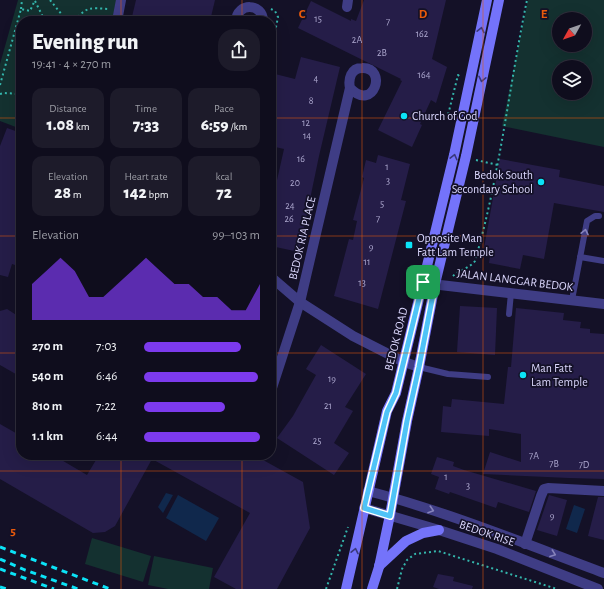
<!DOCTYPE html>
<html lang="en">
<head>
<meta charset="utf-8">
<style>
	body { margin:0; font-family:"Alegreya Sans",sans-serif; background:#1d1b2a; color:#f1f3f6; height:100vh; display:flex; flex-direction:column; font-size:15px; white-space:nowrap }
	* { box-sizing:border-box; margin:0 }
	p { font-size:13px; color:#9b9ca4 }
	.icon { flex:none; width:22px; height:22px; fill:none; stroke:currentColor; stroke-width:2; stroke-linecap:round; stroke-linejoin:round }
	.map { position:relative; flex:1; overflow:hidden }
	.details { position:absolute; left:16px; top:16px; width:260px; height:444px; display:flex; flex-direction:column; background:#0f0d1d; border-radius:16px; box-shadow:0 4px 16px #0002,0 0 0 1px #2f2d3b }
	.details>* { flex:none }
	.needle { width:26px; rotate:230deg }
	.fabs { position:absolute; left:552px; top:12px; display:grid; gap:8px }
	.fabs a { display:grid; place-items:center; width:40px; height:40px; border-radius:50%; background:#0f0d1d; box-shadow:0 4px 16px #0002,0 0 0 1px #2f2d3b; font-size:20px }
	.pin { position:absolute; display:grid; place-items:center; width:34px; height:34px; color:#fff; margin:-17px; border-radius:8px; box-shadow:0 2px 6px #0006 }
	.round { display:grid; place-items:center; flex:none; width:42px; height:42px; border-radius:16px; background:#1d1b2a }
	.head { display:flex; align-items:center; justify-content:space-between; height:68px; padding:0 16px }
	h1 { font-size:22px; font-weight:800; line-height:30px }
	.stats { display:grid; grid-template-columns:repeat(3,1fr); gap:6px; height:68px; padding:4px 16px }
	.stats div { display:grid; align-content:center; border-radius:10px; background:#1d1b2a; text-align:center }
	.stats b { font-size:17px; font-weight:800 }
	.stats small { font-size:11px; font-weight:400 }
	.stats p { font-size:11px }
	.chart { height:112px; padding:8px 16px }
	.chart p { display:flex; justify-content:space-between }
	.chart svg { width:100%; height:72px; margin-top:4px; fill:#7c3aed; opacity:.7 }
	ul { padding:0 16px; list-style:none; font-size:13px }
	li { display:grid; grid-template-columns:64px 48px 1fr; align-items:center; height:30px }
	li i { height:10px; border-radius:5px; background:#7c3aed }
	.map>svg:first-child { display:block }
	.green { fill:#143130; fill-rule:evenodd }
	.water { fill:#10284c }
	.building { fill:#251d48 }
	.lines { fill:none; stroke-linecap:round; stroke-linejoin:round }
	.path { stroke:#34b6ac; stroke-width:2; stroke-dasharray:2 3; stroke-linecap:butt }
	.lane { stroke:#3f3d85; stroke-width:6 }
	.street { stroke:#3f3d85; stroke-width:10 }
	.secondary { stroke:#7473fa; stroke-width:10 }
	.rail { stroke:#0be3f7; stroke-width:3; stroke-dasharray:6 5; stroke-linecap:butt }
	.oneway { stroke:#3a387b }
	.oneway2 { stroke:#8683bb }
	.route-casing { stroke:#fff; stroke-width:8 }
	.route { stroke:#4fc3f7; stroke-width:5 }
	.grid { fill:none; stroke:#e8590c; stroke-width:1; stroke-opacity:0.55 }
	.poi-dot { fill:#0be3f7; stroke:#141127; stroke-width:1.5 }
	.labels { text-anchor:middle; stroke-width:3.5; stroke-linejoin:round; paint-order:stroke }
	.number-label { font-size:10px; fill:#aea9d0 }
	.poi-label { font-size:12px; fill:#dcd8fe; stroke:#141127; text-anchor:start }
	.street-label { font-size:12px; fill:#dcd8fe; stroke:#141127 }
	.grid-label { font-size:13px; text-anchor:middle; font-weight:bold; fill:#e8590c; stroke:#141127; stroke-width:3.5; stroke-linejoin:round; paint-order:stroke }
</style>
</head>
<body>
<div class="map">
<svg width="604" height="589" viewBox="0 0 604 589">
	<rect width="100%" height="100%" fill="#141127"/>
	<g class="green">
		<path d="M18,0H121L117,21H21V129L0,121V64Z"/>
		<path d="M528,0H604V147L502,126ZM559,19H585V45H559ZM559,67H585V93H559Z"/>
		<path d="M92,538L151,556L143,582L85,564Z"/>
		<path d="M154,556L213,568L209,589H168L148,585Z"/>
	</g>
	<g class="water">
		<path d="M166,493L173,495L163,513L158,507Z"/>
		<path d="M178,495L219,518L206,541L166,518Z"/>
		<path d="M574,505L585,509L577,533L566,529Z"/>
	</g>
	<g class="building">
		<path d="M136,0H215L210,21H131Z"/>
		<path d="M364,0H446L432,59L447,67L436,103L431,100L420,124L422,125L412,147L378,130L402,81L400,80L401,79L298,28L311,1L351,21V19L356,21Z"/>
		<path d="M301,57L340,67L319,156L299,252L271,246V207L284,149L271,146V73L295,79Z"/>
		<path d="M7,128L21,133V267L12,264L8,277L0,275V146Z"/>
		<path d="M378,155L410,164L401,200L406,201L378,309L334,296L349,239L353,240L357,221L353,220L364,178L362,177L366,160L376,163Z"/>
		<path d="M500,159L560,170L559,177L604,186V212L554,203L544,259L523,255L520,269L489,263L491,249L484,248Z"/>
		<path d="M460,306L497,308L495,355L457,352Z"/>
		<path d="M516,308L564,313L563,320L581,322L580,328L590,329V333L604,334V479L569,478L483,474L490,452L521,462V434L489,429V436L441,432L443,406L451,407L452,399L504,404L508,367H511Z"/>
		<path d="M7,309L21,318V377L0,365V311Z"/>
		<path d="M321,345L366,374L345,407L353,411L334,443L349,453L334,475L277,438L293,416L316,375L306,369Z"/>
		<path d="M0,424L21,436V455H53L87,475L99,455H254L303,482L310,528L277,589H236L214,577L250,513L152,459L115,526L105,532L93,533L0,479Z"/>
		<path d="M437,457L454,462L453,466L464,470L536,491L529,512L498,502L496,508L450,492L449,494L435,489L439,477L431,474Z"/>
		<path d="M549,495L567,500L557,536L537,530Z"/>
		<path d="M598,497H604V540L588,536Z"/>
		<path d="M438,574L454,577L453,581L473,586L472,589H439L433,587Z"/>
	</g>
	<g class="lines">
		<g class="path">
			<path d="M50,0L67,21"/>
			<path d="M35,1L44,19L43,21"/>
			<path d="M21,9L22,0"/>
			<path d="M75,21C86,6 91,8 108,9"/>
			<path d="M271,52L278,17L275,11L271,9"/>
			<path d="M0,85L21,9L30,11L35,0"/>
			<path d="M0,94L4,93L21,94"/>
			<path d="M17,95L21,108"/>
			<path d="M451,118L448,115L458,75L460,77"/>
			<path d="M476,160L498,165"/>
			<path d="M453,276C459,270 470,268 475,261C500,175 509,87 527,0"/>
			<path d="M326,589L348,527"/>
			<path d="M397,589L402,569L407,560L415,554L438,551L557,589"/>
		</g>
		<g class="lane">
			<path d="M580,257L604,261"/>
			<path d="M572,300L587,221L595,216H599"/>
			<path d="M509,314L511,293"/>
			<path d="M419,367L448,374L488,377"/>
		</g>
		<g class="street">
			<path d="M347,7L348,0"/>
			<path d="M117,21L121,0"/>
			<path d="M236,21C237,2 263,3 263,21"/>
			<path d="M271,277L300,302L353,336L404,362L419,367"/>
			<path d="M423,283L604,304"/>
			<path d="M271,391L300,302L350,88C348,79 351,68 362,68C388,67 374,113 350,88"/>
			<path d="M368,491C448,512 526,544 604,573"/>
			<path d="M364,508L439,530L497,549L598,589"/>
			<path d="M525,544L541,496L544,489L548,488L604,491"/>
		</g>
		<g class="secondary">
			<path d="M379,566L406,541L423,533L439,530"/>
			<path d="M346,589L387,411L396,393L454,155L487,0"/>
			<path d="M372,589L379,567L390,515L407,421L419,367L435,284L466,156L499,0"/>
		</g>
		<g class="rail">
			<path d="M0,547L110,589"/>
			<path d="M0,559L25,570L78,589"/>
			<path d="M0,569L54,589"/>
			<path d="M0,587L7,589"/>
		</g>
	</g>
	<defs><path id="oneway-chevron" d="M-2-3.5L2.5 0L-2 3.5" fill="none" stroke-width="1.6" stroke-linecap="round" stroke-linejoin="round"/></defs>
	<g class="oneway">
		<use href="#oneway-chevron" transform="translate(481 30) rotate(-78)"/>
		<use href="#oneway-chevron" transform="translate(482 79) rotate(102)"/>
		<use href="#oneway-chevron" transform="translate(454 157) rotate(-76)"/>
		<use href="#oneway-chevron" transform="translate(355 551) rotate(-78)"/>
	</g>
	<g class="oneway2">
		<use href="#oneway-chevron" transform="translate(585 232) rotate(-78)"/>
		<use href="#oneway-chevron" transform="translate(431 510) rotate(18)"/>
		<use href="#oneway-chevron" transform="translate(553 554) rotate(20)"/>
	</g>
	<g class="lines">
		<g class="route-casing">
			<path id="route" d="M423,282L435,284L419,367L407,421L390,516L364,508L387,412L396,393Z"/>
		</g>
		<use href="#route" class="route"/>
	</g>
	<path class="grid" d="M121,0V21M242,0V21M362,0V589M483,0V589M0,118H21M271,118H604M0,236H21M271,236H604M0,353H21M271,353H604M121,455V589M242,455V589M0,471H604"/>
	<g class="poi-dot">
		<circle cx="404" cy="116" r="4"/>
		<circle cx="541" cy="182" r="4"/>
		<rect x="405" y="241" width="8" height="8" rx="2"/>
		<circle cx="523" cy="375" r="4"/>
	</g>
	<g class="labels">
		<g class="number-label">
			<text x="318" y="22">15</text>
			<text x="388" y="25">7</text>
			<text x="422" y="37">162</text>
			<text x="357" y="43">2A</text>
			<text x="382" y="56">2B</text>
			<text x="424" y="78">164</text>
			<text x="316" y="82">4</text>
			<text x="311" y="104">8</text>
			<text x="306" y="126">12</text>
			<text x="307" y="139">14</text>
			<text x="301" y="162">16</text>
			<text x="387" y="170">1</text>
			<text x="388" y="184">3</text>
			<text x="295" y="186">20</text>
			<text x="382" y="207">5</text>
			<text x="290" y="209">24</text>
			<text x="289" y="222">26</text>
			<text x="378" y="222">7</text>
			<text x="371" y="250">9</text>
			<text x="367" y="265">11</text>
			<text x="362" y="286">13</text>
			<text x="332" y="382">19</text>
			<text x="328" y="409">21</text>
			<text x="317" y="444">25</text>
			<text x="534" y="459">7A</text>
			<text x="554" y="467">7B</text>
			<text x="584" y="468">7D</text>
			<text x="446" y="480">1</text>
			<text x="468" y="489">3</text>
			<text x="552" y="519">9</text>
		</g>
		<g class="poi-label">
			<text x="412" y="120">Church of God</text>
			<text x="533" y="179" text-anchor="end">Bedok South<tspan x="533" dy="14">Secondary School</tspan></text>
			<text x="417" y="242">Opposite Man<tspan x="417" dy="14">Fatt Lam Temple</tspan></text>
			<text x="531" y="372">Man Fatt<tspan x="531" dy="14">Lam Temple</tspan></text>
		</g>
		<g class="street-label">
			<text transform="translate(302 238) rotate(-77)" y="4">BEDOK RIA PLACE</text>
			<text transform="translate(515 280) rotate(7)" y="4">JALAN LANGGAR BEDOK</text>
			<text transform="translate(396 339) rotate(-76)" y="4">BEDOK ROAD</text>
			<text transform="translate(487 533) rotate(19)" y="4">BEDOK RISE</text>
		</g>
	</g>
	<g class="grid-label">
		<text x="302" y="18">C</text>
		<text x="423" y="18">D</text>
		<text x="544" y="18">E</text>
		<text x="13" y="535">5</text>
	</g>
</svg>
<div class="fabs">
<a><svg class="needle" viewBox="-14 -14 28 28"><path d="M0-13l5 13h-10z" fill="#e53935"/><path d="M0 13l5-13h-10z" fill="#9b9ca4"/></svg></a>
<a><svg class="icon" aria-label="layers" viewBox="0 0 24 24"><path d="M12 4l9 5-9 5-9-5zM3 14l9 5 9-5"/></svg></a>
</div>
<div class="pin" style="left:423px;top:282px;background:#1e9e55"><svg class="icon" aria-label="arrive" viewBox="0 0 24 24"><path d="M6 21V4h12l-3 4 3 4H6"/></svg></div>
<section class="details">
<div class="head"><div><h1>Evening run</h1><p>19:41 · 4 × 270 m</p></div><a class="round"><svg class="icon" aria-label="share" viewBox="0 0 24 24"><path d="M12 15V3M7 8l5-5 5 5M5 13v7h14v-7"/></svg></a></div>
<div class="stats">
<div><p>Distance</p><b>1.08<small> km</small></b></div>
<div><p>Time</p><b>7:33</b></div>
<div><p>Pace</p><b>6:59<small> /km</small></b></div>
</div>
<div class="stats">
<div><p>Elevation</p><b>28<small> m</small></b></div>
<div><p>Heart rate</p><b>142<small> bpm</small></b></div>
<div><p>kcal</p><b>72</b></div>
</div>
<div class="chart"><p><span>Elevation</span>99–103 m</p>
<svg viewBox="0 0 160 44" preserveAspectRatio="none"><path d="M0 44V22L10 14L20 6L30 14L40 30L50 30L60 22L70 14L80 6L90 14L100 22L110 22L120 30L130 30L140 38L150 38L160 22V44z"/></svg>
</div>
<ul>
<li><b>270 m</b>7:03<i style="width:84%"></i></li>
<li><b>540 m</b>6:46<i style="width:98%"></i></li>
<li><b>810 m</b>7:22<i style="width:70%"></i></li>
<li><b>1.1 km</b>6:44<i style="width:100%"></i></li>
</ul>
</section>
</div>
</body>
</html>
